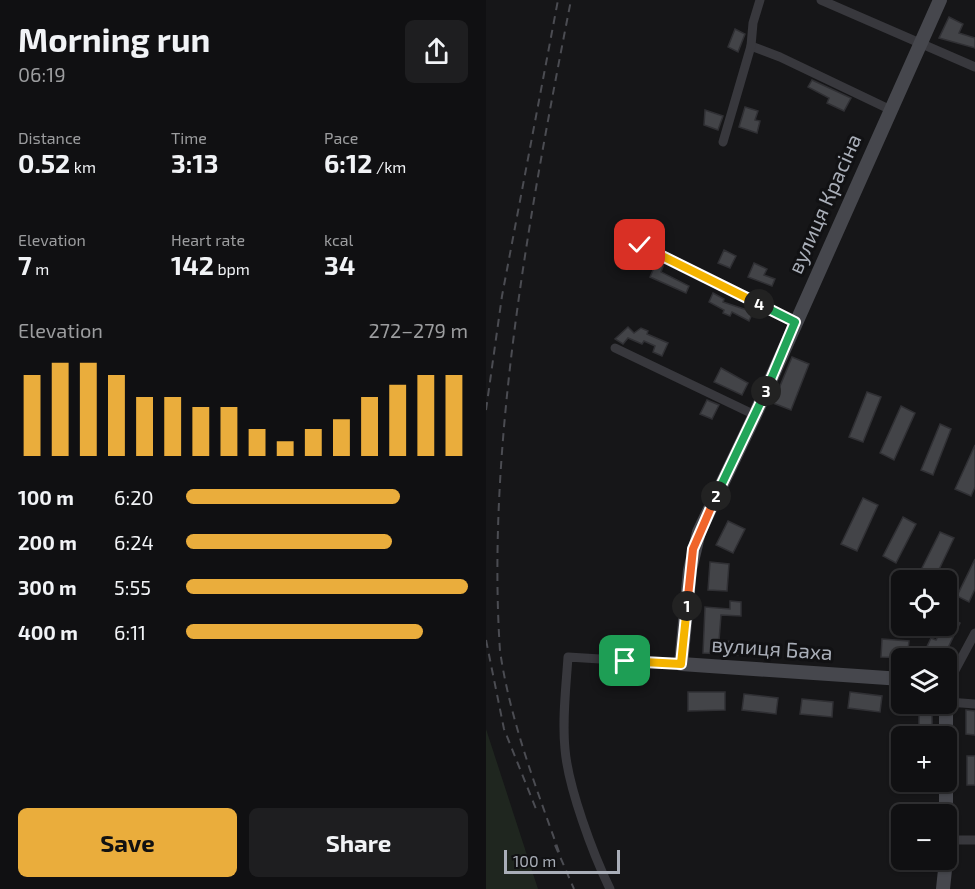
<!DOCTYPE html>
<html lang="en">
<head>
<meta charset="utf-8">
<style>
	body { margin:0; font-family:"Exo 2",sans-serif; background:#1e1e20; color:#f1f3f6; height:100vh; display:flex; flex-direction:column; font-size:22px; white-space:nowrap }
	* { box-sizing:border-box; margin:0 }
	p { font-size:20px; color:#9c9d9f }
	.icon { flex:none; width:33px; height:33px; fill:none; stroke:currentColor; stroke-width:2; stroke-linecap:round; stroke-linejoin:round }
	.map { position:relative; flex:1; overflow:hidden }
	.sheet { display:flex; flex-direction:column; background:#101012; width:486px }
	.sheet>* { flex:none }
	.controls { position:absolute; left:405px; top:570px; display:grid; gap:12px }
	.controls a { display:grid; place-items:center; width:66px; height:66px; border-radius:9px; background:#101012; box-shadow:0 2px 4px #0004,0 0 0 2px #303032; font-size:30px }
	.scale { position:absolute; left:18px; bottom:15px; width:116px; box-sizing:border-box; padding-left:6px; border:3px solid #a9aeb8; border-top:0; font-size:16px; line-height:21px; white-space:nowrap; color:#a9aeb8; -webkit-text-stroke:4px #111113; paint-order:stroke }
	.pin { position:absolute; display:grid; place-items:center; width:51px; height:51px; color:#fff; margin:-26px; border-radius:12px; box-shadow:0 3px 9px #0006 }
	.km { position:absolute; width:30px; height:30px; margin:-15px; border-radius:50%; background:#222; color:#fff; font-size:16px; line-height:30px; text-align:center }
	.round { display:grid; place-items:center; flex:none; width:63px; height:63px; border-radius:9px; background:#1e1e20 }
	.overview { display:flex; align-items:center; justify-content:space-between; height:102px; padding:0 18px }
	h1 { font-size:33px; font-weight:700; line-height:45px }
	.stats { display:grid; grid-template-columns:repeat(3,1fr); gap:9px; height:102px; padding:6px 18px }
	.stats div { display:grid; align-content:center }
	.stats b { font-size:26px; font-weight:700 }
	.stats small { font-size:16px; font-weight:400 }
	.stats p { font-size:16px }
	.chart { height:168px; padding:12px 18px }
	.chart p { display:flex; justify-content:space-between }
	.chart svg { width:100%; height:108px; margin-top:6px; stroke:#eaad3c; stroke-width:6 }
	.button { display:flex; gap:12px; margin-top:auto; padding:12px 18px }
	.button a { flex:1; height:69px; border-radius:9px; background:#eaad3c; color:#111; font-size:24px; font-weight:700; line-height:69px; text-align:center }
	.button a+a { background:#1e1e20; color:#f1f3f6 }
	ul { padding:0 18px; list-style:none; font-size:20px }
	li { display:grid; grid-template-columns:96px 72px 1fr; align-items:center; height:45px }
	li i { height:15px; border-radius:8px; background:#eaad3c }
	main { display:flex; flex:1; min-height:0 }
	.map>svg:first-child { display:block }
	.green { fill:#1f261f }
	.building { fill:#434448; stroke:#303034; stroke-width:1.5 }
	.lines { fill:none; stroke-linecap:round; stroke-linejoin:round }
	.street { stroke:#38383d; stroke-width:9 }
	.secondary { stroke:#46474d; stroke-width:14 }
	.rail { stroke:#4b4c52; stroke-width:2; stroke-dasharray:8 6; stroke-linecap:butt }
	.split-1-casing { stroke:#fff; stroke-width:12 }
	.split-2-casing { stroke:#fff; stroke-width:12 }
	.split-3-casing { stroke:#fff; stroke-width:12 }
	.split-4-casing { stroke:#fff; stroke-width:12 }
	.split-5-casing { stroke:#fff; stroke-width:12 }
	.split-1 { stroke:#f5b400; stroke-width:8 }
	.split-2 { stroke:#f0652b; stroke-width:8 }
	.split-3 { stroke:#22a559; stroke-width:8 }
	.split-4 { stroke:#22a559; stroke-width:8 }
	.split-5 { stroke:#f5b400; stroke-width:8 }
	.labels { text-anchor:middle; stroke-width:6; stroke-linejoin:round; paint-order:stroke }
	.street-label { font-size:21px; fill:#a9aeb8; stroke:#111113 }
</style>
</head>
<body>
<main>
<section class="sheet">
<div class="overview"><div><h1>Morning run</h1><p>06:19</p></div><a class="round"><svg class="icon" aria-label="share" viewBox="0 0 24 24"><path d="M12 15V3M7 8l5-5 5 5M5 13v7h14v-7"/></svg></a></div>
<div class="stats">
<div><p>Distance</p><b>0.52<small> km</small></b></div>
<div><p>Time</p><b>3:13</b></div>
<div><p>Pace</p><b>6:12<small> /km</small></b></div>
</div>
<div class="stats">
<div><p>Elevation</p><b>7<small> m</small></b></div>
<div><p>Heart rate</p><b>142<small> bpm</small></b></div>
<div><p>kcal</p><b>34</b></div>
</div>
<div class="chart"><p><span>Elevation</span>272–279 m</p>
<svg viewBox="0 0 160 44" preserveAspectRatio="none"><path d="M5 44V11M15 44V6M25 44V6M35 44V11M45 44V20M55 44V20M65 44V24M75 44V24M85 44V33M95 44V38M105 44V33M115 44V29M125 44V20M135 44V15M145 44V11M155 44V11"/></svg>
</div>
<ul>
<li><b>100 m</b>6:20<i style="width:76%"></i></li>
<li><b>200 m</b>6:24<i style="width:73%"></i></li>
<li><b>300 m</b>5:55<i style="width:100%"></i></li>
<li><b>400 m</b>6:11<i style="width:84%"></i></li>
</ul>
<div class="button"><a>Save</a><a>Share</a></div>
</section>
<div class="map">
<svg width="489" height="889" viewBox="0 0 489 889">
	<rect width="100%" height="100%" fill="#161618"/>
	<path class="green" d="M0,729L52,889H0Z"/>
	<g class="building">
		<path d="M463,17L477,24L473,33L489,38V48L453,38Z"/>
		<path d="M249,29L259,34L252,52L242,47Z"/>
		<path d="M326,80L365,98L358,111L341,103L343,98L322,87Z"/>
		<path d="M259,107L272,111L269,120L274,121L271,133L253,127Z"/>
		<path d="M219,110L237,116L232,130L218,125Z"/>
		<path d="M238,250L250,256L244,268L232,263Z"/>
		<path d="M171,261L178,264L175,272L203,286L200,293L164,277Z"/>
		<path d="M268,263L281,269L278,275L289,279L286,286L262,277Z"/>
		<path d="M227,293L238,299L237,302L267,312L263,321L246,312L244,316L237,313L238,310L223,302Z"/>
		<path d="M142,327L148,333L155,328L162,331L161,334L182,343L176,356L167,352L169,346L158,341L156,344L142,338L137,344L129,339Z"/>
		<path d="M306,357L323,364L305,410L287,403Z"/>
		<path d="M235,368L262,383L256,395L228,382Z"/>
		<path d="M381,392L395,397L377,442L363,437Z"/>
		<path d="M221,400L233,405L226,419L214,414Z"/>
		<path d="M415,406L429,413L408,460L394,453Z"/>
		<path d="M454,424L465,429L447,475L435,470Z"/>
		<path d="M489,445V487L485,496L469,489Z"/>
		<path d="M377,498L392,505L371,551L355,544Z"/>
		<path d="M417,517L430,524L410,563L397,556Z"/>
		<path d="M242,521L259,529L247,553L230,545Z"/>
		<path d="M454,532L468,538L448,580H430Z"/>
		<path d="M489,559V589L483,602L471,596Z"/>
		<path d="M224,562L243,564L241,591L222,590Z"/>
		<path d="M244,601L255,602V616L235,615L233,641L258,642L257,655L217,653L219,607L244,609Z"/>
		<path d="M460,616L474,623L457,658H454L439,651L445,638L450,640L457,626H460Z"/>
		<path d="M396,639L423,641L421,658L395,657Z"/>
		<path d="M202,692H239V710L202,711Z"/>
		<path d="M364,692L396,696L394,712L362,708Z"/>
		<path d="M258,694L292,698L290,714L256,710Z"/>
		<path d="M316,699L347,702L346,717L314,714Z"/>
		<path d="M433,704H451V711H446V734H433Z"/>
		<path d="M480,710L489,711V735L480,734Z"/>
		<rect x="481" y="756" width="8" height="29"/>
	</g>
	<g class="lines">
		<g class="street">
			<path d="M335,0L489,67"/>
			<path d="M265,46L294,57L405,110"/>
			<path d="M237,142L265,46L267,23L274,0"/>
			<path d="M154,245L309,322"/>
			<path d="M129,348L269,415"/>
			<path d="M460,687L489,633"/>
			<path d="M462,702L489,704"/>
			<path d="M461,840H489"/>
			<path d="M124,889C107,854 82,787 79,749C76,719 80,687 82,657L195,664"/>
		</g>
		<g class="secondary">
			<path d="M416,679L195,664L204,570L213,532L269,415L454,0"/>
			<path d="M460,689V849"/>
			<path d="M457,889L460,860"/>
		</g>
		<g class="rail">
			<path d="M0,410L16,296L72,0"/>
			<path d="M0,640L18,729L50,809"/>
			<path d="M69,845L88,889"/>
			<path d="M73,852C50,787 24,720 14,651C0,443 45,205 85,0"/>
		</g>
	</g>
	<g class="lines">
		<g class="split-1-casing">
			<path id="split-1" d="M139,661L195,664L201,606"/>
		</g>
		<g class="split-2-casing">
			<path id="split-2" d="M201,606L207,549L230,496"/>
		</g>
		<g class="split-3-casing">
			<path id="split-3" d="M230,496L280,391"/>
		</g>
		<g class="split-4-casing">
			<path id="split-4" d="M273,304L309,322L280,391"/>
		</g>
		<g class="split-5-casing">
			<path id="split-5" d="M154,245L273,304"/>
		</g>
		<use href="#split-1" class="split-1"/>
		<use href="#split-2" class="split-2"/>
		<use href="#split-3" class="split-3"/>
		<use href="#split-4" class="split-4"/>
		<use href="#split-5" class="split-5"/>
	</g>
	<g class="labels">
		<g class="street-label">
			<text transform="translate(339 204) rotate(-66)" y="7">вулиця Красіна</text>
			<text transform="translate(286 649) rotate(4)" y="7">вулиця Баха</text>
		</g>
	</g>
</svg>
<div class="controls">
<a><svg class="icon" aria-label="locate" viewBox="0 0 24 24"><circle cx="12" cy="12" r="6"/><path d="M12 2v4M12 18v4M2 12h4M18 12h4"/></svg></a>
<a><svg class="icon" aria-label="layers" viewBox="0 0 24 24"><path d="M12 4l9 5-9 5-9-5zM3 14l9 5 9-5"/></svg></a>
<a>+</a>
<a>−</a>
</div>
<div class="scale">100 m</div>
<div class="pin" style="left:139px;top:661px;background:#1e9e55"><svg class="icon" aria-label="arrive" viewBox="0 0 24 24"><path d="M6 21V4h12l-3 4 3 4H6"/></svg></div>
<div class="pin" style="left:154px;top:245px;background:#d93025"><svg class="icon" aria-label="check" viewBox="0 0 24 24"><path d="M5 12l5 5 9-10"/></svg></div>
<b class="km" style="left:201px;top:606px">1</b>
<b class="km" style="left:230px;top:496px">2</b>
<b class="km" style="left:280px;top:391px">3</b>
<b class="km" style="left:273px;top:304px">4</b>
</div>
</main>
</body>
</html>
